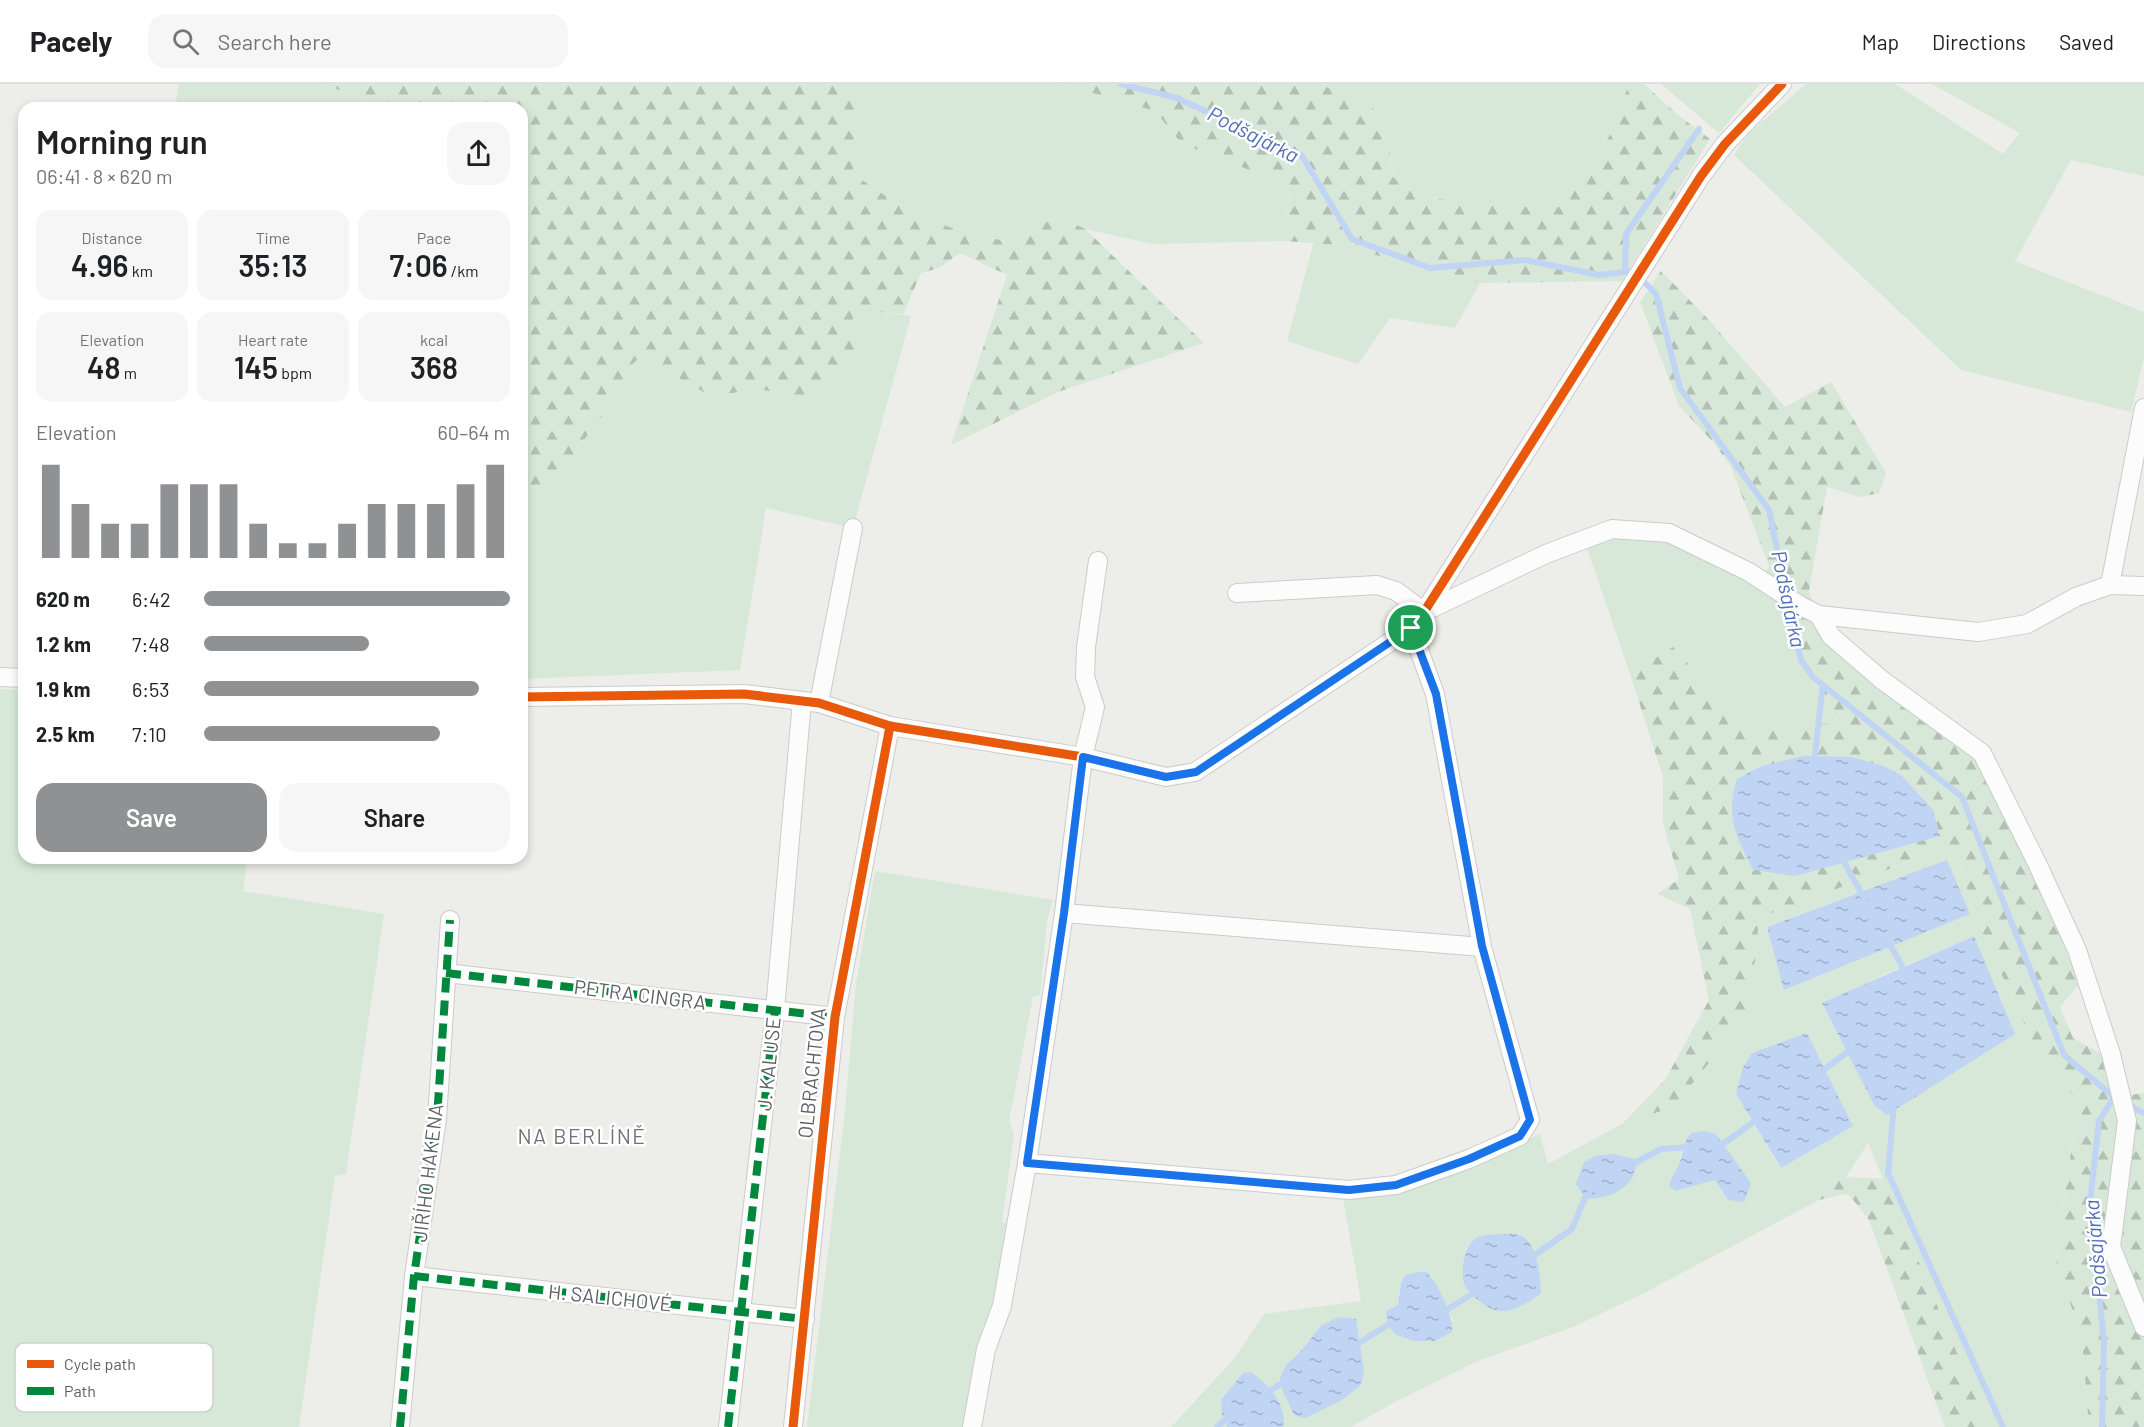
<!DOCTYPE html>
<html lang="en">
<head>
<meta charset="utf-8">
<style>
	body { margin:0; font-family:Barlow,sans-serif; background:#f6f6f6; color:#202124; height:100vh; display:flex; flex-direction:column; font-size:22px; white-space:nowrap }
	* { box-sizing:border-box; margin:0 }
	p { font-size:20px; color:#757577 }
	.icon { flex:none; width:33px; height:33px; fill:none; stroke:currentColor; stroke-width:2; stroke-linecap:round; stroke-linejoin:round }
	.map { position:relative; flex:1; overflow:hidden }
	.sheet { position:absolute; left:18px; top:18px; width:510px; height:762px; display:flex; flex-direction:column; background:#fff; border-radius:18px; box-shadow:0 3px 9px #0003 }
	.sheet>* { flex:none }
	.pin { position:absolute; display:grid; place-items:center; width:51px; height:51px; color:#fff; margin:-26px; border:3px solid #fff; border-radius:50%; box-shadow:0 2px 6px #0007 }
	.round { display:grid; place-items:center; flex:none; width:63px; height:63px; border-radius:18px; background:#f6f6f6 }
	.overview { display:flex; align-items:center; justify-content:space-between; height:102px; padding:0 18px }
	h1 { font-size:33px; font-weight:600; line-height:45px }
	.stats { display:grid; grid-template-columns:repeat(3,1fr); gap:9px; height:102px; padding:6px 18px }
	.stats div { display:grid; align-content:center; border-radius:15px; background:#f6f6f6; text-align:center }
	.stats b { font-size:30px; font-weight:600 }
	.stats small { font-size:16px; font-weight:400 }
	.stats p { font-size:16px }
	.chart { height:168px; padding:12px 18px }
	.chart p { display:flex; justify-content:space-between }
	.chart svg { width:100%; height:108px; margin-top:6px; stroke:#909193; stroke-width:6 }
	.button { display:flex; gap:12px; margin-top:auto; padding:12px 18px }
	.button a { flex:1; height:69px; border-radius:18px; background:#909193; color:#fff; font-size:24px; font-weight:600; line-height:69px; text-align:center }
	.button a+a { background:#f6f6f6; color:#202124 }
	ul { padding:0 18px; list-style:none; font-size:20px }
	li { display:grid; grid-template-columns:96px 72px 1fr; align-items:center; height:45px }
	li i { height:15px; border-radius:8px; background:#909193 }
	header { display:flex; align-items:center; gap:36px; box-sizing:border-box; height:84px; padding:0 30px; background:#fff; border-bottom:2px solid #e0e0e0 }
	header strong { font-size:28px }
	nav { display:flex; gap:33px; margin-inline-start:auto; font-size:21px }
	.search { width:420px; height:54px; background:#f6f6f6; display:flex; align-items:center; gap:15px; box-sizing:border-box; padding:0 21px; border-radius:18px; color:#757577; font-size:22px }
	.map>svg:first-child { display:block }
	.green { fill:#d7e8d8; fill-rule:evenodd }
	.forest { fill:url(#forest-firs) }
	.water { fill:url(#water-ripples) }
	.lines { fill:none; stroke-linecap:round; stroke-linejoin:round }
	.stream { stroke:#c0d4f4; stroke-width:6 }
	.street-casing { stroke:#cbcbcb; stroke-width:20 }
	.street { stroke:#fcfcfc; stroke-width:18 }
	.quiet { stroke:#00873e; stroke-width:8; stroke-dasharray:15 8; stroke-linecap:butt }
	.cycleway-casing { stroke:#fff; stroke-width:13 }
	.cycleway { stroke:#e8590c; stroke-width:9 }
	.route-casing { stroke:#fff; stroke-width:12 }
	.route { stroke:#1a73e8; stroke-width:8 }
	.labels { text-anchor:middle; stroke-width:5; stroke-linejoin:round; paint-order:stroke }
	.street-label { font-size:20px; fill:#5e6065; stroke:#fff }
	.water-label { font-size:21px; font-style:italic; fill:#5170ba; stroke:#fff }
	.neighbourhood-label { font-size:21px; letter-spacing:1.5px; fill:#6f7277; stroke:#fff }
	.key { fill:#fff; stroke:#cfcfd1; stroke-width:1.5 }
	.key-label { font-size:16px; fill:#5e6065 }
</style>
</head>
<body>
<header>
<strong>Pacely</strong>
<div class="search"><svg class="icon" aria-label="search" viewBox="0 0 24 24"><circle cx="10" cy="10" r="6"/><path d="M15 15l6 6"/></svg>Search here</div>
<nav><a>Map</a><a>Directions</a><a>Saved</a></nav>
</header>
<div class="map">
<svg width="2144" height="1343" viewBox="0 0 2144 1343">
	<defs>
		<pattern id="forest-firs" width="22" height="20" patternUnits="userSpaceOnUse" patternTransform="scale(1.5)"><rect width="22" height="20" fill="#d7e8d8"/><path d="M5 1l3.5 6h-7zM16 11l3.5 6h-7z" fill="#b2bfb3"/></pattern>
		<pattern id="water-ripples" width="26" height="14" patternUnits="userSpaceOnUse" patternTransform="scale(1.5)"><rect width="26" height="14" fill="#c0d4f4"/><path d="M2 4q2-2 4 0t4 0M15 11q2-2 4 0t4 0" fill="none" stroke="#9fafc9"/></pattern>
	</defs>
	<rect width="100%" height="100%" fill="#edede9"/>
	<g class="green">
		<path d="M179,0H323L388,24H175Z"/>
		<path d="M857,0H1062L1156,27L1181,59L1290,102L1284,157L1153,160L1085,145L1057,131L1017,160L949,143L887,113L852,89L860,57Z"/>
		<path d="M1324,0H1629L1610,51L1560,123H1511L1421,113L1393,93L1386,43L1323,2Z"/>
		<path d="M1661,0H1760L1719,49Z"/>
		<path d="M1806,0H1895L2003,70L2020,49L1932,0H2144V92L2071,76L2015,177L2144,228V274L2131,328L1961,286L1734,71L1749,49Z"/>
		<path d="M1314,158L1339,161L1480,199L1455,244L1390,234L1358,280L1287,257Z"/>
		<path d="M859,225L911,232L853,444L766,424L740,586L522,595V406L552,397L562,390L572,378L577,365L612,319L629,283L637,276L645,275L709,311L765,306L802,316L853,279L852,236Z"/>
		<path d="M1658,450L1758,500L1839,640L1747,645L1673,563L1630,590L1584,455Z"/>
		<path d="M0,605L24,606V774H247L243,807L384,830L346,1090L335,1092L299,1343H0Z"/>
		<path d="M1953,761L1978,839L2031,954L2078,1019L2056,1176L2082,1255L2089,1343H1988L1868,1059L1846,1093L1826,1103L1819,1116L1644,1209L1573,1243L1480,1276L1395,1318L1351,1343H1284C1284,1324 1276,1311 1264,1298L1222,1331L1227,1343H1171L1234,1275L1264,1230L1361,1217L1343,1113L1423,1099L1540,1050L1548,1080L1622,1040L1673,1023L1755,877L1759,834ZM1852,811L1969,830L1784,905L1767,843ZM1974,852L1874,1021L1822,920L1890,888ZM1807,949L1852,1042L1780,1084L1736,1010ZM1716,1050L1751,1099L1728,1116L1715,1096L1701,1100L1671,1094L1680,1078L1682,1066ZM1501,1150H1519L1521,1222C1496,1230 1490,1227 1472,1209L1480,1152ZM1431,1192L1453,1237L1386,1227L1398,1221L1401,1199ZM1356,1235L1364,1285L1362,1300L1294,1331L1282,1306L1286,1281L1301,1267Z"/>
		<path d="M875,787L1053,816L1047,836L1040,911L1033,913L1009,1037L1014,1051L1002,1138L1008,1140L1000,1182L1002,1192L967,1343H807L845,1027L856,900Z"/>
	</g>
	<g class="forest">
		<path d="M323,0H857L860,57L852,89L887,113L949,143L1016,160L1057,131L1085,145L1204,259L1058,308L951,361L1007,191L960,169L939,184L921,189L903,230L859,226L852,236L859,245L853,279L802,316L765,306L709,311L645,275L637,276L629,283L612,319L577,365L572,378L562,391L552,397L522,406V24H388Z"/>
		<path d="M1062,0H1324V2L1373,24L1386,43L1393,93L1421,113L1511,123H1560L1610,51L1629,0H1644L1678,31L1710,55L1622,197L1480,199L1339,161L1284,157L1290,102L1181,59L1155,27Z"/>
		<path d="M1661,187L1708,235L1785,323L1831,298L1886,389L1879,409L1861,413L1827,403L1809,507L1819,533L1864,578L1987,667L2062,825L2060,852L2079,900L2060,923L2073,954L2100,969L2131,1011L2144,1009V1343H2089L2082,1255L2056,1176L2078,1019L2031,954L1978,839L1953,761L1759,834L1755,877L1743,937L1673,1023L1622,1040L1665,996L1709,916L1690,825L1657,810L1679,795L1663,739V693L1630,590L1673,563L1747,645L1839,639L1758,500L1769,482L1731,383L1714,359L1679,322L1640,218Z"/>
		<path d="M1846,1093L1884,1095L1988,1343H1945L1869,1136L1850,1112L1844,1110L1819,1116L1826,1103Z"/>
	</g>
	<g class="water">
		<path d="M1804,672L1851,673L1884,682L1902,692L1933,726L1940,752L1795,792L1753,786C1736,752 1725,733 1737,695L1762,682Z"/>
		<path d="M1947,776L1970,830L1784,906L1767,843Z"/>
		<path d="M1974,852L2015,950L1887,1031L1874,1021L1822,919Z"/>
		<path d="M1807,949L1853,1042L1781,1084L1736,1010L1743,983L1752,969Z"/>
		<path d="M1704,1047L1716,1050L1751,1099L1744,1118L1728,1116L1715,1096L1675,1107L1669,1102C1671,1093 1675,1088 1679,1080C1684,1069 1682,1059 1691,1049Z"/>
		<path d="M1613,1070L1636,1075C1639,1102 1608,1117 1585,1114L1576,1100L1584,1078L1596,1072Z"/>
		<path d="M1501,1150C1507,1150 1515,1149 1520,1151C1539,1161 1540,1192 1541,1210C1530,1216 1517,1227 1503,1227C1490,1228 1468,1211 1464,1199C1460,1184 1465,1160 1478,1153C1484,1150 1494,1151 1501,1150Z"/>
		<path d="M1425,1187C1438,1198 1454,1232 1452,1248L1434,1257H1413L1395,1250L1388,1241L1386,1227L1398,1221L1401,1199L1405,1191Z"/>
		<path d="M1339,1233L1356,1235L1364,1285L1362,1300L1342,1316L1305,1334L1294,1331L1282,1306L1280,1294L1286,1281L1301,1267L1322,1241Z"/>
		<path d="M1251,1288C1270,1302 1285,1318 1284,1343H1227L1222,1331L1221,1316L1243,1289Z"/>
	</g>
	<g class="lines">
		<g class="stream">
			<path d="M1121,0L1177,14L1302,72L1352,155L1430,184L1525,176L1599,191L1633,187L1656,210L1680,304L1769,426L1786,508"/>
			<path d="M1625,187L1626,150L1699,45"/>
			<path d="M1788,518L1801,576L1813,593L1962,713L2064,971L2114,1013L2099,1037L2090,1118L2104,1259L2102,1343"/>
			<path d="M1814,678L1823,601"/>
			<path d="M1841,773L1864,814"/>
			<path d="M1888,857L1902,882V891"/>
			<path d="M1818,990L1853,964"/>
			<path d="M2126,1020L2144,1029"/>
			<path d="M1894,1021L1888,1089L2003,1343"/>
			<path d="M1718,1060H1723L1759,1034"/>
			<path d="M1629,1082L1661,1065L1690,1063"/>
			<path d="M1529,1175L1572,1145L1585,1114L1589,1110"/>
			<path d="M1442,1227L1448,1225L1477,1207"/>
			<path d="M1354,1262L1388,1241L1394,1239"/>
			<path d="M1264,1310L1286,1297"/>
			<path d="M1217,1343L1230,1332"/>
		</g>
		<g class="street-casing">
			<g id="street">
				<path d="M2110,501L2144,324"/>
				<path d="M1237,509L1377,501L1396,507L1424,528L1546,470L1612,445L1669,449L1749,488L1801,522L1819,531L1978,548L2027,540L2076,513L2110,501L2144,502"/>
				<path d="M1819,531L1831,552L1882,596L1982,669L2037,779L2077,866L2111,970L2127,1037L2111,1163L2144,1243"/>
				<path d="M0,593L24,594"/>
				<path d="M522,613L744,610L819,619L890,642L1083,673L1166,693L1195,688L1411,544L1424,528L1701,92L1725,60L1782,0"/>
				<path d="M819,619L853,444"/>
				<path d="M1064,829L1482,863"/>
				<path d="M446,889L835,933"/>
				<path d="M1027,1079L1349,1106L1396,1101L1469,1075L1520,1052L1530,1036L1482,863L1435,610L1411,544"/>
				<path d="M414,1192L805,1235"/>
				<path d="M400,1343L414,1192L437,1035L450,836"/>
				<path d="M728,1343L775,926L802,617"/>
				<path d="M793,1343L835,933L890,642"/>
				<path d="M972,1343L986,1265L1002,1222L1027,1079L1064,829L1083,673L1095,623L1085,593L1086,563L1098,477"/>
			</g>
		</g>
		<use href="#street" class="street"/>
		<g class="quiet">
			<path d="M446,889L835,933"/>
			<path d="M414,1192L805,1235"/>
			<path d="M400,1343L414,1192L437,1035L450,836"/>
			<path d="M728,1343L775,926"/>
		</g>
		<g class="cycleway-casing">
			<g id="cycleway">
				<path d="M522,613L744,610L819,619L890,642L1083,673L1166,693L1195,688L1411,544L1424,528L1701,92L1725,60L1782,0"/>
				<path d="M1027,1079L1349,1106L1396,1101L1469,1075L1520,1052L1530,1036L1482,863L1435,610L1411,544"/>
				<path d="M793,1343L835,933L890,642"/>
			</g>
		</g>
		<use href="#cycleway" class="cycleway"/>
	</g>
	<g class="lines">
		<g class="route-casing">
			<path id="route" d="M1411,544L1436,610L1482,862L1530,1036L1520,1052L1469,1075L1396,1101L1349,1106L1027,1079L1064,829L1083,673L1166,693L1196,688Z"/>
		</g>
		<use href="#route" class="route"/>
	</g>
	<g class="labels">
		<g class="street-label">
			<text transform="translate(640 911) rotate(7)" y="7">PETRA CINGRA</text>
			<text transform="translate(769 980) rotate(-84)" y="7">J. KALUSE</text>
			<text transform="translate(812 989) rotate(-84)" y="7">OLBRACHTOVA</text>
			<text transform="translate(428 1089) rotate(-83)" y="7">JIŘÍHO HAKENA</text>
			<text transform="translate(610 1214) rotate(6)" y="7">H. SALICHOVÉ</text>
		</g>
		<g class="water-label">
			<text transform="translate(1253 51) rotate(27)" y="7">Podšajárka</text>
			<text transform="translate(1788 515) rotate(78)" y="7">Podšajárka</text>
			<text transform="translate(2096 1165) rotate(-95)" y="7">Podšajárka</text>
		</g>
		<g class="neighbourhood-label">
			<text x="582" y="1060">NA BERLÍNĚ</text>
		</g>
	</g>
	<rect x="15" y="1259" width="198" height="69" rx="9" class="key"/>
	<rect x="27" y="1276" width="27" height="8" fill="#e8590c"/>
	<rect x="27" y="1303" width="27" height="8" fill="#00873e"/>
	<g class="key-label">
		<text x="64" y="1286">Cycle path</text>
		<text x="64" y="1313">Path</text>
	</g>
</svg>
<div class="pin" style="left:1411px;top:544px;background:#1e9e55"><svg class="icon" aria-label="arrive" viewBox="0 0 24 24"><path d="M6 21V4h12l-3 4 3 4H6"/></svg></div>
<section class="sheet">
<div class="overview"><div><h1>Morning run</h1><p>06:41 · 8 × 620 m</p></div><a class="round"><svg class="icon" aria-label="share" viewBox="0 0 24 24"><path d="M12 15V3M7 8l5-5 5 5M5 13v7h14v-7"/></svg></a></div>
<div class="stats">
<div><p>Distance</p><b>4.96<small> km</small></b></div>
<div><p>Time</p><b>35:13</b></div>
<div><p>Pace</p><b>7:06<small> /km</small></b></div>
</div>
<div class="stats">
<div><p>Elevation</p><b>48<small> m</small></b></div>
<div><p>Heart rate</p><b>145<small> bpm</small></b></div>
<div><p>kcal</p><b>368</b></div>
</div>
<div class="chart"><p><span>Elevation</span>60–64 m</p>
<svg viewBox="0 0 160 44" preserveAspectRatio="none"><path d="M5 44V6M15 44V22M25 44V30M35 44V30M45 44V14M55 44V14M65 44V14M75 44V30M85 44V38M95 44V38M105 44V30M115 44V22M125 44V22M135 44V22M145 44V14M155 44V6"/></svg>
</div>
<ul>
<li><b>620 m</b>6:42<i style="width:100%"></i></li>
<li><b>1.2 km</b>7:48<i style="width:54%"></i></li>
<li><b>1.9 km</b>6:53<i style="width:90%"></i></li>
<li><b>2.5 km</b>7:10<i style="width:77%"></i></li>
</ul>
<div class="button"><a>Save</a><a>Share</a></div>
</section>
</div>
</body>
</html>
